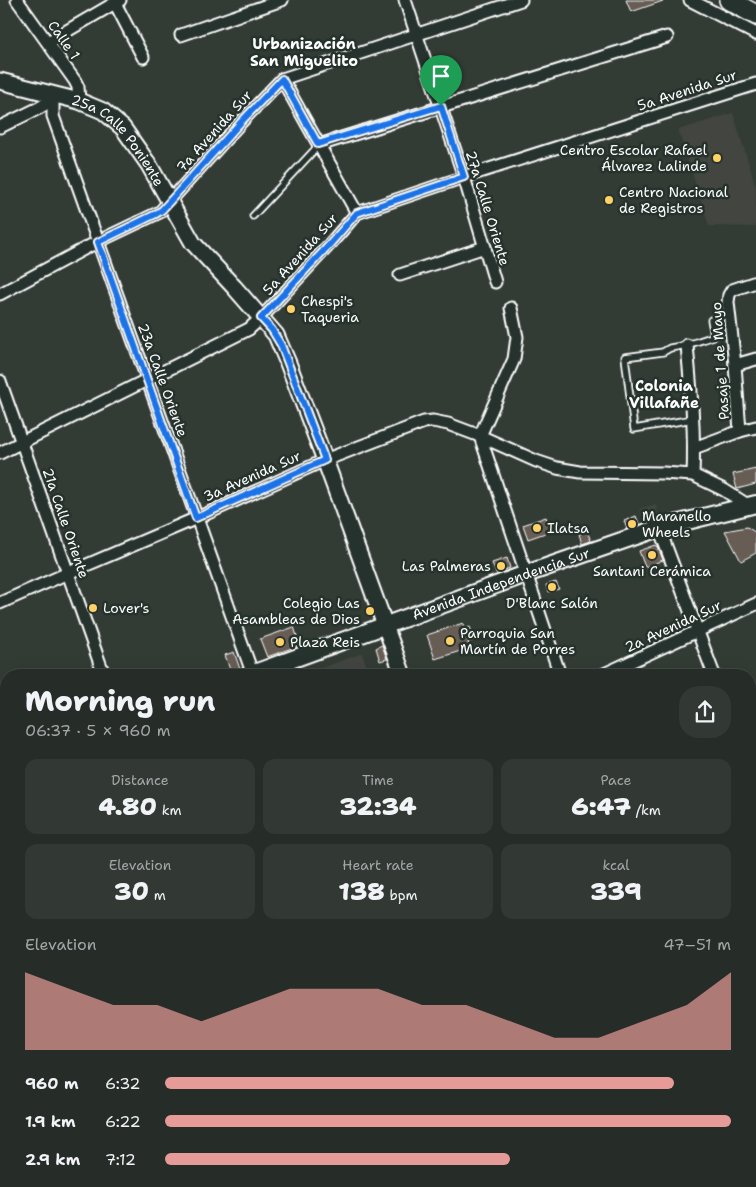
<!DOCTYPE html>
<html lang="en">
<head>
<meta charset="utf-8">
<style>
	body { margin:0; font-family:"Shantell Sans",sans-serif; background:#323834; color:#f1f3f6; height:100vh; display:flex; flex-direction:column; font-size:19px; white-space:nowrap }
	* { box-sizing:border-box; margin:0 }
	p { font-size:16px; color:#a4a7a8 }
	.icon { flex:none; width:28px; height:28px; fill:none; stroke:currentColor; stroke-width:2; stroke-linecap:round; stroke-linejoin:round }
	.map { position:relative; flex:1; overflow:hidden }
	.side { position:absolute; left:0px; top:669px; width:756px; height:519px; display:flex; flex-direction:column; background:#262c28; border-radius:20px 20px 0 0; box-shadow:0 5px 20px #0002,0 0 0 1px #424845 }
	.side>* { flex:none }
	.pin { position:absolute; display:grid; place-items:center; width:42px; height:42px; color:#fff; margin:-51px -21px; border-radius:50% 50% 50% 0; rotate:-45deg; box-shadow:0 0 5px #0007 }
	.pin .icon { rotate:45deg }
	.round { display:grid; place-items:center; flex:none; width:52px; height:52px; border-radius:20px; background:#323834 }
	.summary { display:flex; align-items:center; justify-content:space-between; height:85px; padding:0 25px }
	h1 { font-size:28px; font-weight:800; line-height:38px }
	.metrics { display:grid; grid-template-columns:repeat(3,1fr); gap:8px; height:85px; padding:5px 25px }
	.metrics div { display:grid; align-content:center; border-radius:12px; background:#323834; text-align:center }
	.metrics b { font-size:25px; font-weight:800 }
	.metrics small { font-size:14px; font-weight:400 }
	.metrics p { font-size:14px }
	.chart { height:140px; padding:10px 25px }
	.chart p { display:flex; justify-content:space-between }
	.chart svg { width:100%; height:90px; margin-top:5px; fill:#e69b98; opacity:.7 }
	ul { padding:0 25px; list-style:none; font-size:16px }
	li { display:grid; grid-template-columns:80px 60px 1fr; align-items:center; height:38px }
	li i { height:12px; border-radius:6px; background:#e69b98 }
	.map>svg:first-child { display:block }
	.built { fill:#43453f }
	.building { fill:#685d55; stroke:#fff }
	.lines { fill:none; stroke-linecap:round; stroke-linejoin:round }
	.service-casing { stroke:#fff; stroke-width:9 }
	.minor-casing { stroke:#fff; stroke-width:15 }
	.tertiary-casing { stroke:#fff; stroke-width:19 }
	.secondary-casing { stroke:#fff; stroke-width:20 }
	.trunk-casing { stroke:#fff; stroke-width:22 }
	.service { stroke:#26332d; stroke-width:5.5 }
	.minor { stroke:#26332d; stroke-width:11 }
	.tertiary { stroke:#26332d; stroke-width:15 }
	.secondary { stroke:#26332d; stroke-width:16 }
	.trunk { stroke:#26332d; stroke-width:19 }
	.route-casing { stroke:#fff; stroke-width:10 }
	.route { stroke:#1a73e8; stroke-width:6 }
	.poi-dot { fill:#ffd166; stroke:#26332d; stroke-width:2 }
	.labels { text-anchor:middle; stroke-width:5; stroke-linejoin:round; paint-order:stroke }
	.street-label { font-size:14px; fill:#fff; stroke:#26332d }
	.poi-label { font-size:14px; fill:#fff; stroke:#26332d; text-anchor:start }
	.neighbourhood-label { font-size:15px; font-weight:bold; fill:#fff; stroke:#26332d }
</style>
</head>
<body>
<div class="map">
<svg width="756" height="1187" viewBox="0 0 756 1187">
	<rect width="100%" height="100%" fill="#333b35"/>
	<filter id="ink" filterUnits="userSpaceOnUse"><feTurbulence type="fractalNoise" baseFrequency=".02" numOctaves="2"/><feDisplacementMap in="SourceGraphic" scale="10" xChannelSelector="R" yChannelSelector="G"/><feConvolveMatrix kernelMatrix="1 2 1 2 8 2 1 2 1" color-interpolation-filters="sRGB"/></filter>
	<g filter="url(#ink)">
		<g class="built">
			<path d="M733,113L756,187V227L709,226L678,130Z"/>
			<path d="M656,504L658,516L644,521L639,509Z"/>
			<path d="M362,653L370,675H303Z"/>
			<path d="M0,838L3,841L6,848V1091L0,1094Z"/>
		</g>
		<g class="building">
			<path d="M626,0H663V1L631,12Z"/>
			<path d="M756,469V484L737,489L733,474Z"/>
			<path d="M636,516L639,524L627,529L624,521Z"/>
			<path d="M546,517L551,531L528,539L523,525Z"/>
			<path d="M747,527L756,533V553L741,561L725,531Z"/>
			<path d="M587,531L591,541L582,544L579,534Z"/>
			<path d="M656,545L658,547L663,560L645,567L639,551Z"/>
			<path d="M507,558L510,568L496,573L492,563Z"/>
			<path d="M556,582L559,589L548,592L546,585Z"/>
			<path d="M463,623L464,629L470,627L475,640L468,642L470,648L435,659L427,635Z"/>
			<path d="M294,627L300,645L267,657L260,639Z"/>
			<path d="M382,645L387,659L380,661L376,648Z"/>
			<path d="M234,652L240,669L231,673L225,655Z"/>
		</g>
		<g class="lines">
			<g class="service-casing">
				<g id="service">
					<path d="M253,216L319,145"/>
					<path d="M693,419L634,429L625,357L663,352L670,348L687,345L714,336L711,320"/>
				</g>
			</g>
			<g class="minor-casing">
				<g id="minor">
					<path d="M17,0L75,81L78,87L79,101"/>
					<path d="M405,0L464,177L495,282"/>
					<path d="M690,0L756,34"/>
					<path d="M115,3L143,57"/>
					<path d="M181,35L282,0"/>
					<path d="M48,42L120,0"/>
					<path d="M282,79L357,213"/>
					<path d="M53,95V116L253,675"/>
					<path d="M0,127L39,108L44,105L53,95"/>
					<path d="M319,145L667,37"/>
					<path d="M400,275L485,247"/>
					<path d="M0,294L97,242L160,212L241,122L282,79L521,0"/>
					<path d="M511,308L517,337L514,359L480,436L560,675"/>
					<path d="M687,345C691,390 695,431 693,475"/>
					<path d="M735,365L756,359"/>
					<path d="M0,381L104,675"/>
					<path d="M740,431L735,365L728,302L729,295L732,290L756,282"/>
					<path d="M694,448L740,431L756,427"/>
					<path d="M0,453L249,329L261,318L330,244L357,213L464,177L756,84"/>
					<path d="M659,528L714,675"/>
					<path d="M0,603L68,573L197,518L325,460L424,422L433,421L448,424L480,436L536,461L557,468L580,472L663,473L693,475L724,490L749,506"/>
					<path d="M602,675L756,604"/>
					<path d="M750,750L756,747"/>
					<path d="M750,771L756,787"/>
					<path d="M0,805L6,822"/>
					<path d="M750,890L756,887"/>
					<path d="M750,1066L756,1064"/>
					<path d="M0,1096L6,1094"/>
					<path d="M131,1181L133,1187"/>
					<path d="M285,1181L287,1187"/>
					<path d="M441,1181L443,1187"/>
					<path d="M88,1187L100,1181"/>
					<path d="M685,1187L724,1181"/>
				</g>
			</g>
			<g class="tertiary-casing">
				<g id="tertiary">
					<path id="s1" d="M0,81L79,101L103,111L123,128L149,165L193,243L234,287L276,335L288,363L325,460L403,675"/>
					<path d="M592,1181L594,1187"/>
				</g>
			</g>
			<g class="secondary-casing">
				<g id="secondary">
					<path id="s2" d="M249,675L526,574L659,528L756,504"/>
					<path d="M0,807L6,803"/>
				</g>
			</g>
			<g class="trunk-casing">
				<path id="trunk" d="M729,0L756,15"/>
			</g>
			<use href="#service" class="service"/>
			<use href="#minor" class="minor"/>
			<use href="#tertiary" class="tertiary"/>
			<use href="#secondary" class="secondary"/>
			<use href="#trunk" class="trunk"/>
		</g>
	</g>
	<g class="lines" filter="url(#ink)">
		<g class="route-casing">
			<path id="route" d="M282,79L318,144L441,106L464,177L357,213L330,244L261,318L272,330L281,345L325,460L196,518L98,242L156,214L162,210L241,122Z"/>
		</g>
		<use href="#route" class="route"/>
	</g>
	<g class="poi-dot">
		<circle cx="717" cy="158" r="5"/>
		<circle cx="609" cy="200" r="5"/>
		<circle cx="291" cy="309" r="5"/>
		<circle cx="632" cy="524" r="5"/>
		<circle cx="537" cy="528" r="5"/>
		<circle cx="652" cy="555" r="5"/>
		<circle cx="501" cy="566" r="5"/>
		<circle cx="552" cy="587" r="5"/>
		<circle cx="93" cy="608" r="5"/>
		<circle cx="370" cy="611" r="5"/>
		<circle cx="450" cy="641" r="5"/>
		<circle cx="280" cy="642" r="5"/>
	</g>
	<g class="labels">
		<g class="street-label">
			<text transform="translate(64 40) rotate(55)" y="5">Calle 1</text>
			<text transform="translate(687 90) rotate(-18)" y="5">5a Avenida Sur</text>
			<text transform="translate(214 131) rotate(-48)" y="5">7a Avenida Sur</text>
			<text dy="5" stroke="none"><textPath href="#s1" startOffset="138">25a Calle Poniente</textPath></text>
			<text transform="translate(488 208) rotate(73)" y="5">27a Calle Oriente</text>
			<text transform="translate(300 254) rotate(-48)" y="5">5a Avenida Sur</text>
			<text transform="translate(720 361) rotate(-94)" y="5">Pasaje 1 de Mayo</text>
			<text transform="translate(163 380) rotate(70)" y="5">23a Calle Oriente</text>
			<text transform="translate(252 476) rotate(-24)" y="5">3a Avenida Sur</text>
			<text transform="translate(66 523) rotate(71)" y="5">21a Calle Oriente</text>
			<text dy="5" stroke="none"><textPath href="#s2" startOffset="268">Avenida Independencia Sur</textPath></text>
			<text transform="translate(673 626) rotate(-25)" y="5">2a Avenida Sur</text>
		</g>
		<g class="poi-label">
			<text x="707" y="155" text-anchor="end">Centro Escolar Rafael<tspan x="707" dy="16">Álvarez Lalinde</tspan></text>
			<text x="619" y="197">Centro Nacional<tspan x="619" dy="16">de Registros</tspan></text>
			<text x="301" y="306">Chespi's<tspan x="301" dy="16">Taqueria</tspan></text>
			<text x="642" y="521">Maranello<tspan x="642" dy="16">Wheels</tspan></text>
			<text x="547" y="533">Ilatsa</text>
			<text x="491" y="571" text-anchor="end">Las Palmeras</text>
			<text x="652" y="576" text-anchor="middle">Santani Cerámica</text>
			<text x="360" y="608" text-anchor="end">Colegio Las<tspan x="360" dy="16">Asambleas de Dios</tspan></text>
			<text x="552" y="608" text-anchor="middle">D'Blanc Salón</text>
			<text x="103" y="613">Lover's</text>
			<text x="460" y="638">Parroquia San<tspan x="460" dy="16">Martín de Porres</tspan></text>
			<text x="290" y="647">Plaza Reis</text>
		</g>
		<g class="neighbourhood-label">
			<text x="304" y="49">Urbanización<tspan x="304" dy="17">San Miguelito</tspan></text>
			<text x="664" y="391">Colonia<tspan x="664" dy="17">Villafañe</tspan></text>
		</g>
	</g>
</svg>
<div class="pin" style="left:441px;top:106px;background:#1e9e55"><svg class="icon" aria-label="arrive" viewBox="0 0 24 24"><path d="M6 21V4h12l-3 4 3 4H6"/></svg></div>
<section class="side">
<div class="summary"><div><h1>Morning run</h1><p>06:37 · 5 × 960 m</p></div><a class="round"><svg class="icon" aria-label="share" viewBox="0 0 24 24"><path d="M12 15V3M7 8l5-5 5 5M5 13v7h14v-7"/></svg></a></div>
<div class="metrics">
<div><p>Distance</p><b>4.80<small> km</small></b></div>
<div><p>Time</p><b>32:34</b></div>
<div><p>Pace</p><b>6:47<small> /km</small></b></div>
</div>
<div class="metrics">
<div><p>Elevation</p><b>30<small> m</small></b></div>
<div><p>Heart rate</p><b>138<small> bpm</small></b></div>
<div><p>kcal</p><b>339</b></div>
</div>
<div class="chart"><p><span>Elevation</span>47–51 m</p>
<svg viewBox="0 0 160 44" preserveAspectRatio="none"><path d="M0 44V6L10 14L20 22L30 22L40 30L50 22L60 14L70 14L80 14L90 22L100 22L110 30L120 38L130 38L140 30L150 22L160 6V44z"/></svg>
</div>
<ul>
<li><b>960 m</b>6:32<i style="width:90%"></i></li>
<li><b>1.9 km</b>6:22<i style="width:100%"></i></li>
<li><b>2.9 km</b>7:12<i style="width:61%"></i></li>
</ul>
</section>
</div>
</body>
</html>
